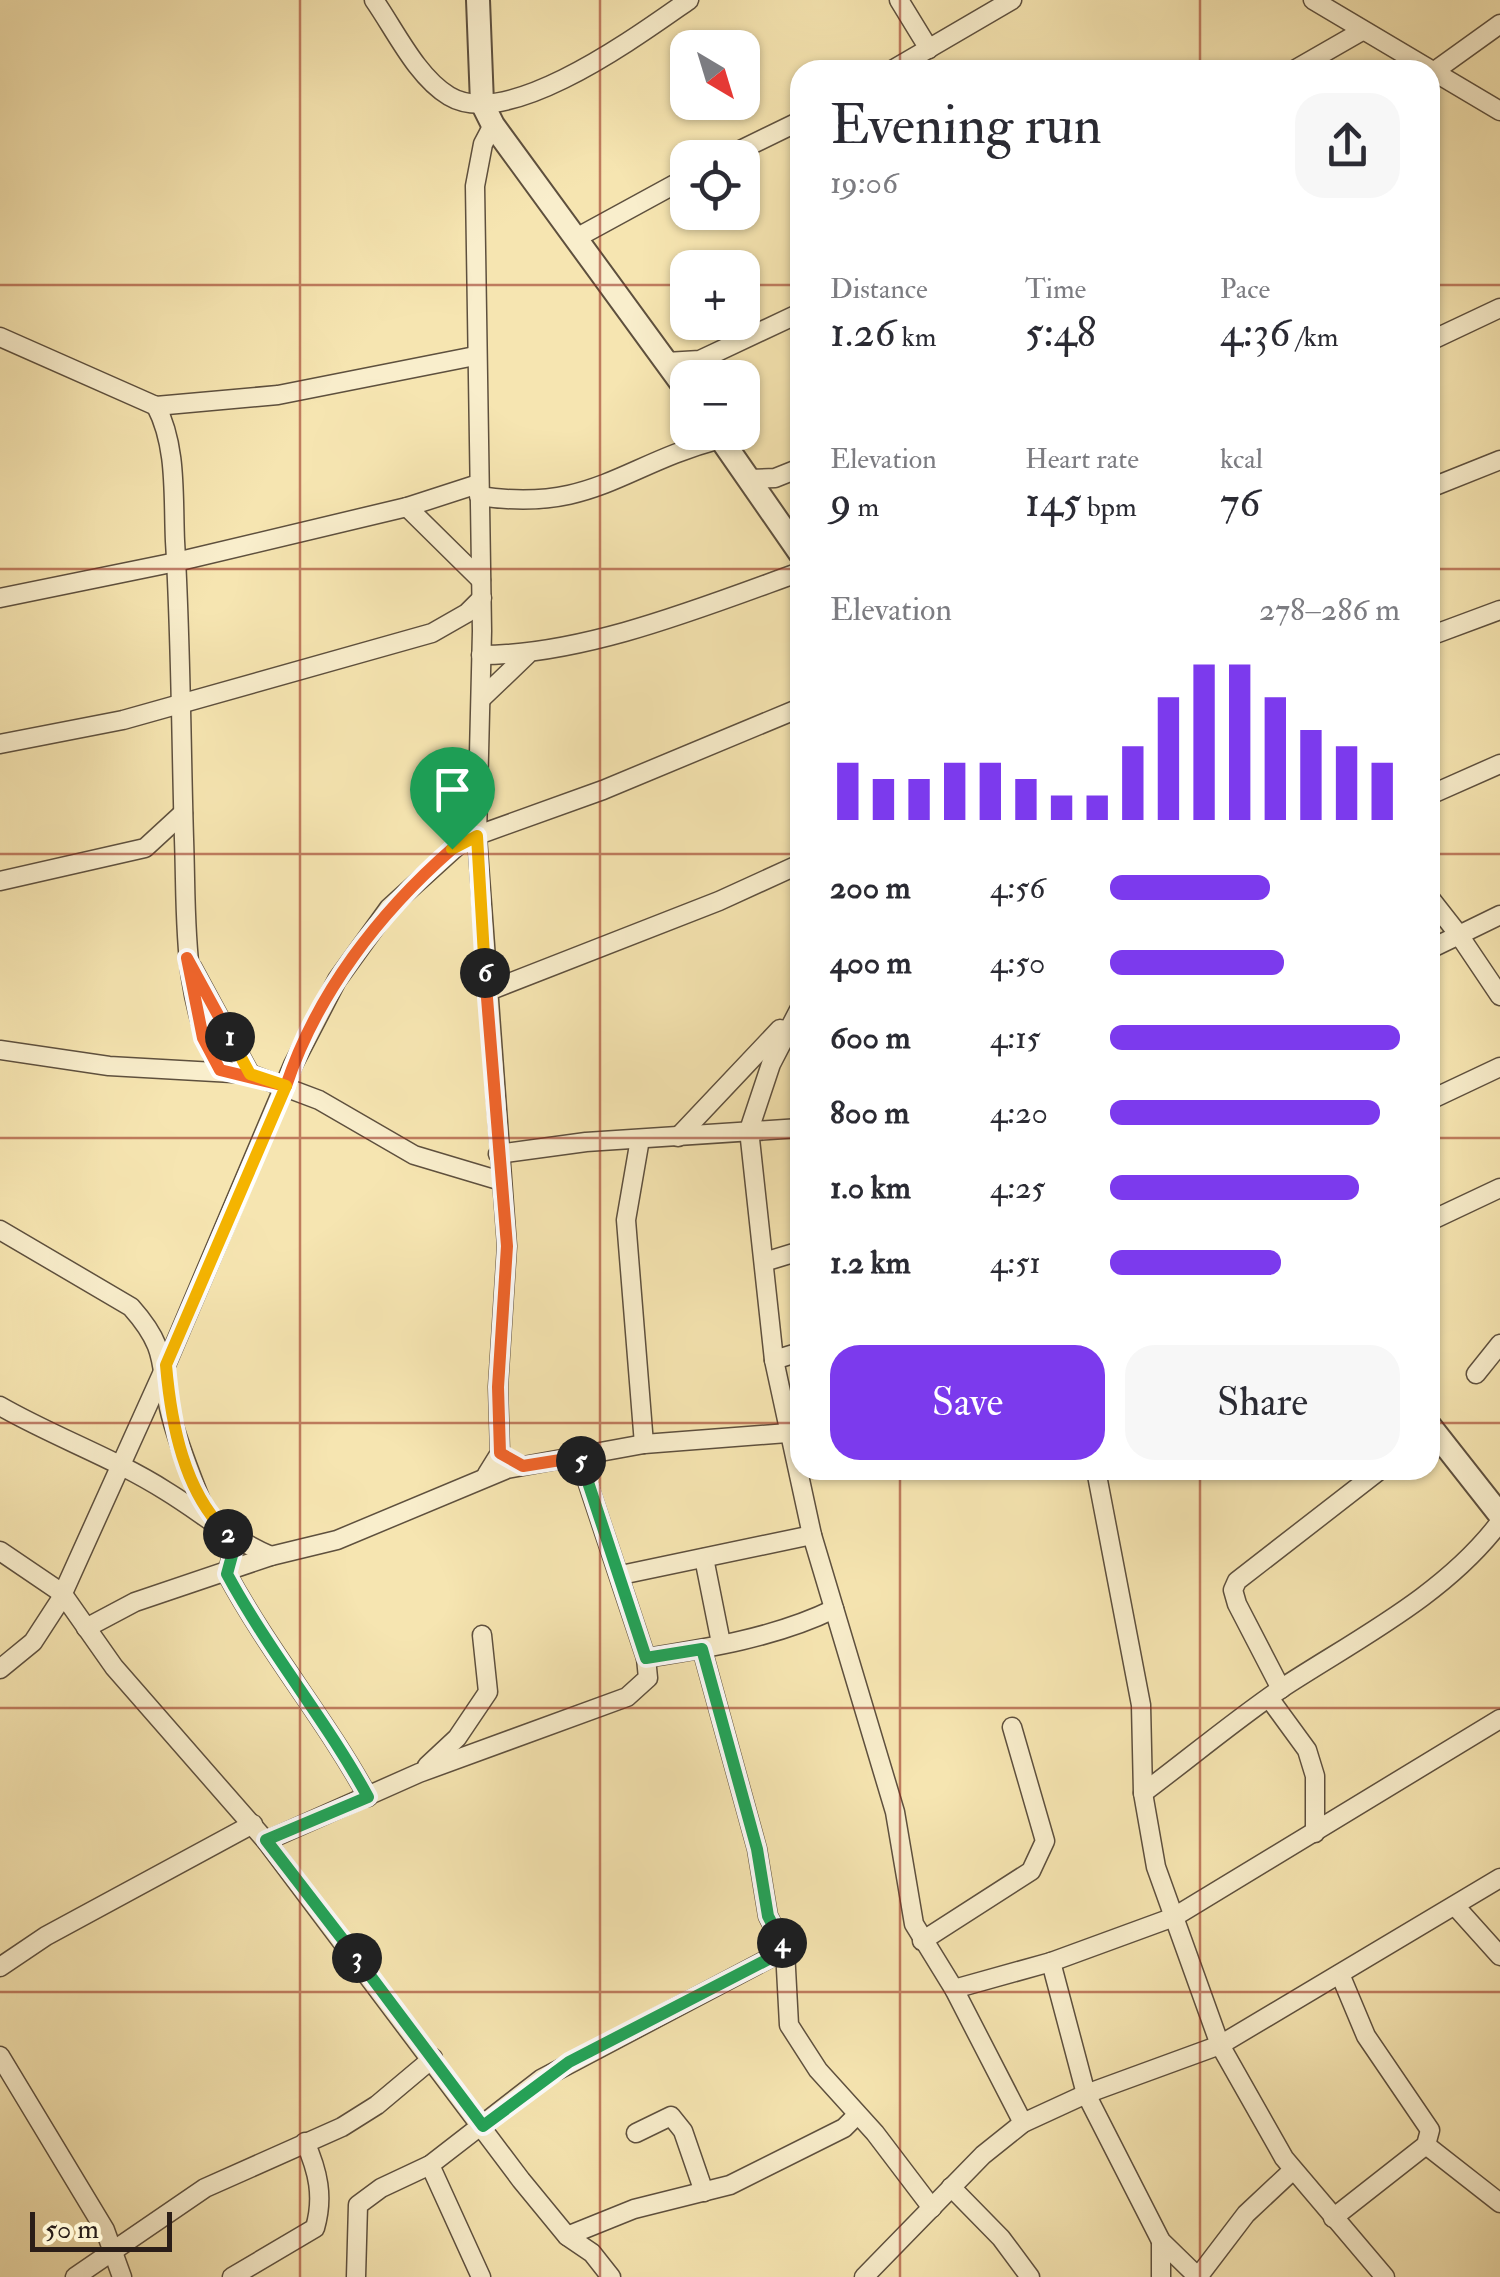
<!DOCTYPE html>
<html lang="en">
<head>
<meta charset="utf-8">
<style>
	body { margin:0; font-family:"IM FELL Double Pica",serif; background:#f7f7f7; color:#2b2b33; height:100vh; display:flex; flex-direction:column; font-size:38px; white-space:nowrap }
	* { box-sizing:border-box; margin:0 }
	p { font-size:32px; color:#7c7c81 }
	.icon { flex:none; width:55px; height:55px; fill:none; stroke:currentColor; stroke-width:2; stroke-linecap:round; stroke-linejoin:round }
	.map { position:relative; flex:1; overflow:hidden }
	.side { position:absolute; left:790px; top:60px; width:650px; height:1420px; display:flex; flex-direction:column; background:#fff; border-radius:30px; box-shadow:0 2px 8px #0004 }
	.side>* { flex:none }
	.needle { width:65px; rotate:142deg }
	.controls { position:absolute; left:670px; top:30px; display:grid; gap:20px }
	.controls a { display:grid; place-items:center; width:90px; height:90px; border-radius:20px; background:#fff; box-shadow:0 2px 8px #0004; font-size:50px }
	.scale { position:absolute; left:30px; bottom:25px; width:142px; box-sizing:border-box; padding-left:10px; border:5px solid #2b1e18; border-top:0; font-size:28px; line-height:35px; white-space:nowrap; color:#2b1e18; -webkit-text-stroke:8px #f9eecc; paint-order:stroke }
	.pin { position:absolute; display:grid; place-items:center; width:85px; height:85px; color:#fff; margin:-102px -42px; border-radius:50% 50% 50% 0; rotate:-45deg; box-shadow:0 0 10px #0007 }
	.pin .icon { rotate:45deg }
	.km { position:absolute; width:50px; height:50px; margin:-25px; border-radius:50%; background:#222; color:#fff; font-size:28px; line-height:50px; text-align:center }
	.round { display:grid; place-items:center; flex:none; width:105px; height:105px; border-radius:30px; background:#f7f7f7 }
	.headline { display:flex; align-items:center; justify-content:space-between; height:170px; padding:0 40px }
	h1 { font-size:55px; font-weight:600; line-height:75px }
	.stats { display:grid; grid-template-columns:repeat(3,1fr); gap:15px; height:170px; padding:10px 40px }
	.stats div { display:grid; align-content:center }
	.stats b { font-size:42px; font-weight:600 }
	.stats small { font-size:28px; font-weight:400 }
	.stats p { font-size:28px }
	.chart { height:280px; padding:20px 40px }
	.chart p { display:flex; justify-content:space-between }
	.chart svg { width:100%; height:180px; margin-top:10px; stroke:#7c3aed; stroke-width:6 }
	.button { display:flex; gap:20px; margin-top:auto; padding:20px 40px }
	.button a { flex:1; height:115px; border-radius:30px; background:#7c3aed; color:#fff; font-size:40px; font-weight:600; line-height:115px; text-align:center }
	.button a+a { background:#f7f7f7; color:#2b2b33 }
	ul { padding:0 40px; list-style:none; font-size:32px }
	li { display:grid; grid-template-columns:160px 120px 1fr; align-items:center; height:75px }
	li i { height:25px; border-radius:12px; background:#7c3aed }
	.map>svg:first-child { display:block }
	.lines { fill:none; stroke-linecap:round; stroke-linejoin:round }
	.minor-casing { stroke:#5e503e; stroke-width:21 }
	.tertiary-casing { stroke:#5e503e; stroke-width:26 }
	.minor { stroke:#f9eecc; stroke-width:18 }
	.tertiary { stroke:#f9eecc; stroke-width:22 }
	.split-1-casing { stroke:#fff; stroke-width:20 }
	.split-2-casing { stroke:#fff; stroke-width:20 }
	.split-3-casing { stroke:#fff; stroke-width:20 }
	.split-4-casing { stroke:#fff; stroke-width:20 }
	.split-5-casing { stroke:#fff; stroke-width:20 }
	.split-6-casing { stroke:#fff; stroke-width:20 }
	.split-7-casing { stroke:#fff; stroke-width:20 }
	.split-1 { stroke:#f0652b; stroke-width:12 }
	.split-2 { stroke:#f5b400; stroke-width:12 }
	.split-3 { stroke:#22a559; stroke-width:12 }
	.split-4 { stroke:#22a559; stroke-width:12 }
	.split-5 { stroke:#22a559; stroke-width:12 }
	.split-6 { stroke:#f0652b; stroke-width:12 }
	.split-7 { stroke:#f5b400; stroke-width:12 }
	.grid { fill:none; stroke:#8f2418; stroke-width:2.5; stroke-opacity:0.55 }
</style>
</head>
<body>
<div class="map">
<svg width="1500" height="2277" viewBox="0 0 1500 2277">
	<rect width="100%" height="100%" fill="#f6e5b1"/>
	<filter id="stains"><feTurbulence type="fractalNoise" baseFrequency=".002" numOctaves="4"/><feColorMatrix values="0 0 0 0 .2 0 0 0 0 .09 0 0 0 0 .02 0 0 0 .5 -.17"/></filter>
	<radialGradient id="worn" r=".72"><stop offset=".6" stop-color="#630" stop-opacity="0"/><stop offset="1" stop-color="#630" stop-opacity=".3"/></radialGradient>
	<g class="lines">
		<g class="minor-casing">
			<g id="minor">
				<path d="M374,0C395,30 417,77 449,96C508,132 640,34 689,0"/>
				<path d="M899,0L929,49"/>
				<path d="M1313,0L1500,111"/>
				<path d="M892,70L1012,0"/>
				<path d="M1294,70L1362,31"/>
				<path d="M1430,80L1436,70L1500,24"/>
				<path d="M724,158L800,121"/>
				<path d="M578,237L688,177"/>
				<path d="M0,337L156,406L278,395L475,356"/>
				<path d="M1430,341L1500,308"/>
				<path d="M666,362L700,360L800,313"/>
				<path d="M156,406C177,446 173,496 175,541C181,640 181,740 184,839C187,921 181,996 220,1070"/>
				<path d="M749,479L775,478L800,468"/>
				<path d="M1430,488L1500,460"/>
				<path d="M479,496C592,513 622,465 720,439"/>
				<path d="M407,507L481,580"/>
				<path d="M0,598L176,562L407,507L478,484"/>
				<path d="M1430,636L1500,610"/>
				<path d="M481,655C585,655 703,607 800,572"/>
				<path d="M481,699L527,655"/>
				<path d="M0,744L123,720L432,633L467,613L482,598"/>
				<path d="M1430,795L1500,764"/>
				<path d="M0,881L145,848L183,813"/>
				<path d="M1430,898L1459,935L1500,915"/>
				<path d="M1430,949L1459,935L1500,996"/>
				<path d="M192,967L250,1074"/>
				<path d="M486,992L719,901L800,864"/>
				<path d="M800,1008L771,1064L749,1130L774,1360L812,1535L895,1812L914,1924L954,1989L1023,2123"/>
				<path d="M0,1050L109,1066L250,1074L319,1100L414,1155L501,1181"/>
				<path d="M1430,1100L1500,1067"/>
				<path d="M678,1137L780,1029"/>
				<path d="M640,1139L626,1220L644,1444"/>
				<path d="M498,1154L586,1142L800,1128"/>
				<path d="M1430,1221L1500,1188"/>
				<path d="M0,1230L131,1307C171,1352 158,1367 171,1416C180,1450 194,1482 206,1514"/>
				<path d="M764,1262L800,1251"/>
				<path d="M774,1360L800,1352"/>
				<path d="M1476,1374L1500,1344"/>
				<path d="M0,1406C54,1437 114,1458 166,1491C202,1513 233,1540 271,1556"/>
				<path d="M579,1457L646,1658C709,1648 777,1637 834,1609"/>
				<path d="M1096,1470L1141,1705L1143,1793L1156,1867L1220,2045L1284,2158L1385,2277"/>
				<path d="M487,1474L500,1453L498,1387L507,1246L477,836L482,631L475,186L483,144L493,125"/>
				<path d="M236,1541L227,1574C269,1652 326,1720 368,1797"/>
				<path d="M0,1551L62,1593L114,1667L266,1841L521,2180L567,2236L592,2253L611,2277"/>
				<path d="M704,1558L721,1643"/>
				<path d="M621,1575L812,1535"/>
				<path d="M86,1628L135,1602L271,1556L337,1540L507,1469L644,1444L800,1432"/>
				<path d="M702,1649L757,1849L768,1916L785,1950L789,2025L818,2070L875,2133L932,2208"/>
				<path d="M0,1669L33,1642L59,1602L166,1365L293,1065L337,980L389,908L464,840L603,790L800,708"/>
				<path d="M1281,1689L1237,1604L1233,1590L1237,1581L1380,1470"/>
				<path d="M1269,1698L1307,1750L1315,1776V1833"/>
				<path d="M427,1766L457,1738L488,1692L482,1635"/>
				<path d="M1143,1793C1190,1758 1236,1719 1285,1686C1359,1638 1446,1594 1500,1522"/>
				<path d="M266,1841L419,1773L627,1697L648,1678L646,1658"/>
				<path d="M1456,1907L1500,1956"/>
				<path d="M922,1941L1031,1871L1045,1841L1012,1727"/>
				<path d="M1051,1962L1086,2094L1161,2241L1198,2277"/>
				<path d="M0,1967L46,1936L253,1824"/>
				<path d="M954,1989L1051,1962L1174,1917L1500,1719"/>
				<path d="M0,2056L105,2230L122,2277"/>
				<path d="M636,2133L671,2116L683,2131L704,2192"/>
				<path d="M1426,2145L1500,2203"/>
				<path d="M430,2165L481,2277"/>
				<path d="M951,2187L1001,2238L1030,2277"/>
				<path d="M1333,2218L1426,2145L1430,2130L1366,2036L1340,1974"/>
				<path d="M567,2236L634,2209L730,2185L844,2128L856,2116"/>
				<path d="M1161,2241V2277"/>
				<path d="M75,2277L205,2188L342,2127L377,2105L433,2058"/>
				<path d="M232,2277L315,2228C324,2197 318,2171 305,2142"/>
				<path d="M356,2277L358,2205L381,2188L430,2165L541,2079L785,1950"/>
				<path d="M864,2277L983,2155L1023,2123L1086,2094L1220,2045L1500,1878"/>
				<path d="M1198,2277L1246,2214L1293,2170"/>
			</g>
		</g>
		<g class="tertiary-casing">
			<g id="tertiary">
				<path d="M478,0L482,103L493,125L688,392"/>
				<path d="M716,432L800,553"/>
				<path d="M1430,1426L1500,1515"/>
			</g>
		</g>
		<use href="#minor" class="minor"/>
		<use href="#tertiary" class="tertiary"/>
	</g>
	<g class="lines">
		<g class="split-1-casing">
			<path id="split-1" d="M230,1037L187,958L203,1038L220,1070L286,1086C317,993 379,913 452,849"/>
		</g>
		<g class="split-2-casing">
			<path id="split-2" d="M228,1534C184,1493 171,1423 166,1365L286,1086L250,1074L230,1037"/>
		</g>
		<g class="split-3-casing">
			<path id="split-3" d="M228,1534L236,1541L227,1574C269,1652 326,1720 368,1797L266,1840L357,1958"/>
		</g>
		<g class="split-4-casing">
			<path id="split-4" d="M357,1958L483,2126L569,2062L786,1950L782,1943"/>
		</g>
		<g class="split-5-casing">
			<path id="split-5" d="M581,1461L646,1658L702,1649L757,1849L768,1916L782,1943"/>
		</g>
		<g class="split-6-casing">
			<path id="split-6" d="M485,973L507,1246L498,1387L500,1453L523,1466L579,1457L581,1461"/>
		</g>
		<g class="split-7-casing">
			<path id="split-7" d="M452,849L477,836L485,973"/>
		</g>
		<use href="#split-1" class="split-1"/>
		<use href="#split-2" class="split-2"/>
		<use href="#split-3" class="split-3"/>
		<use href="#split-4" class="split-4"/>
		<use href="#split-5" class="split-5"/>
		<use href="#split-6" class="split-6"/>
		<use href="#split-7" class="split-7"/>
	</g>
	<path class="grid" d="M300,0V2277M600,0V2277M900,0V70M1200,0V70M0,285H688M742,285H800M1430,285H1500M0,569H800M1430,569H1500M0,854H800M1430,854H1500M0,1138H800M1430,1138H1500M0,1423H800M1430,1423H1500M900,1470V2277M1200,1470V2277M0,1708H1500M0,1992H1500"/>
	<rect width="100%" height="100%" filter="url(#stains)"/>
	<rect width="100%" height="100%" fill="url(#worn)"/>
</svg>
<div class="controls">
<a><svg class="needle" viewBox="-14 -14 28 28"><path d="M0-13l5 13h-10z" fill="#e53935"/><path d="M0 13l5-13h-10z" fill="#7c7c81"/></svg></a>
<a><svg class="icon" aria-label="locate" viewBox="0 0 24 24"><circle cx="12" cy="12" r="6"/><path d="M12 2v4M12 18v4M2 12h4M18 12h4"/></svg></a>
<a>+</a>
<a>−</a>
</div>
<div class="scale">50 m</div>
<div class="pin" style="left:452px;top:849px;background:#1e9e55"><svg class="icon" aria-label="arrive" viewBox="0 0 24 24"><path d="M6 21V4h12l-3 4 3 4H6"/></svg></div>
<b class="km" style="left:230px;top:1037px">1</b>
<b class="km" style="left:228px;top:1534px">2</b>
<b class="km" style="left:357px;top:1958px">3</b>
<b class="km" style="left:782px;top:1943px">4</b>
<b class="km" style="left:581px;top:1461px">5</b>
<b class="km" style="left:485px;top:973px">6</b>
<section class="side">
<div class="headline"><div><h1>Evening run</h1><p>19:06</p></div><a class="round"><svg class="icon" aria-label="share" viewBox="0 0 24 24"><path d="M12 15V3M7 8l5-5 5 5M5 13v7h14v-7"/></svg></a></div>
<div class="stats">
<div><p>Distance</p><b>1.26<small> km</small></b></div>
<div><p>Time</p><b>5:48</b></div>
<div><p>Pace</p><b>4:36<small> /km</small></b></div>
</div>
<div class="stats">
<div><p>Elevation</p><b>9<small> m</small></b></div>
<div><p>Heart rate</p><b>145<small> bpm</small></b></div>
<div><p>kcal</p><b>76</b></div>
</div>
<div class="chart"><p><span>Elevation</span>278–286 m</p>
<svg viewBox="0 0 160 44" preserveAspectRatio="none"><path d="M5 44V30M15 44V34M25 44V34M35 44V30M45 44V30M55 44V34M65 44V38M75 44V38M85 44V26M95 44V14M105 44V6M115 44V6M125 44V14M135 44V22M145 44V26M155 44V30"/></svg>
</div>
<ul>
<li><b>200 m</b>4:56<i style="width:55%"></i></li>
<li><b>400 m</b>4:50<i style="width:60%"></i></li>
<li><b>600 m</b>4:15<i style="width:100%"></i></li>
<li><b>800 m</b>4:20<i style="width:93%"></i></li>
<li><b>1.0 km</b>4:25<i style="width:86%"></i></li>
<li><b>1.2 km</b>4:51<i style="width:59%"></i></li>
</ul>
<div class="button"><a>Save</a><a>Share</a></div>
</section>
</div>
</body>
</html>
